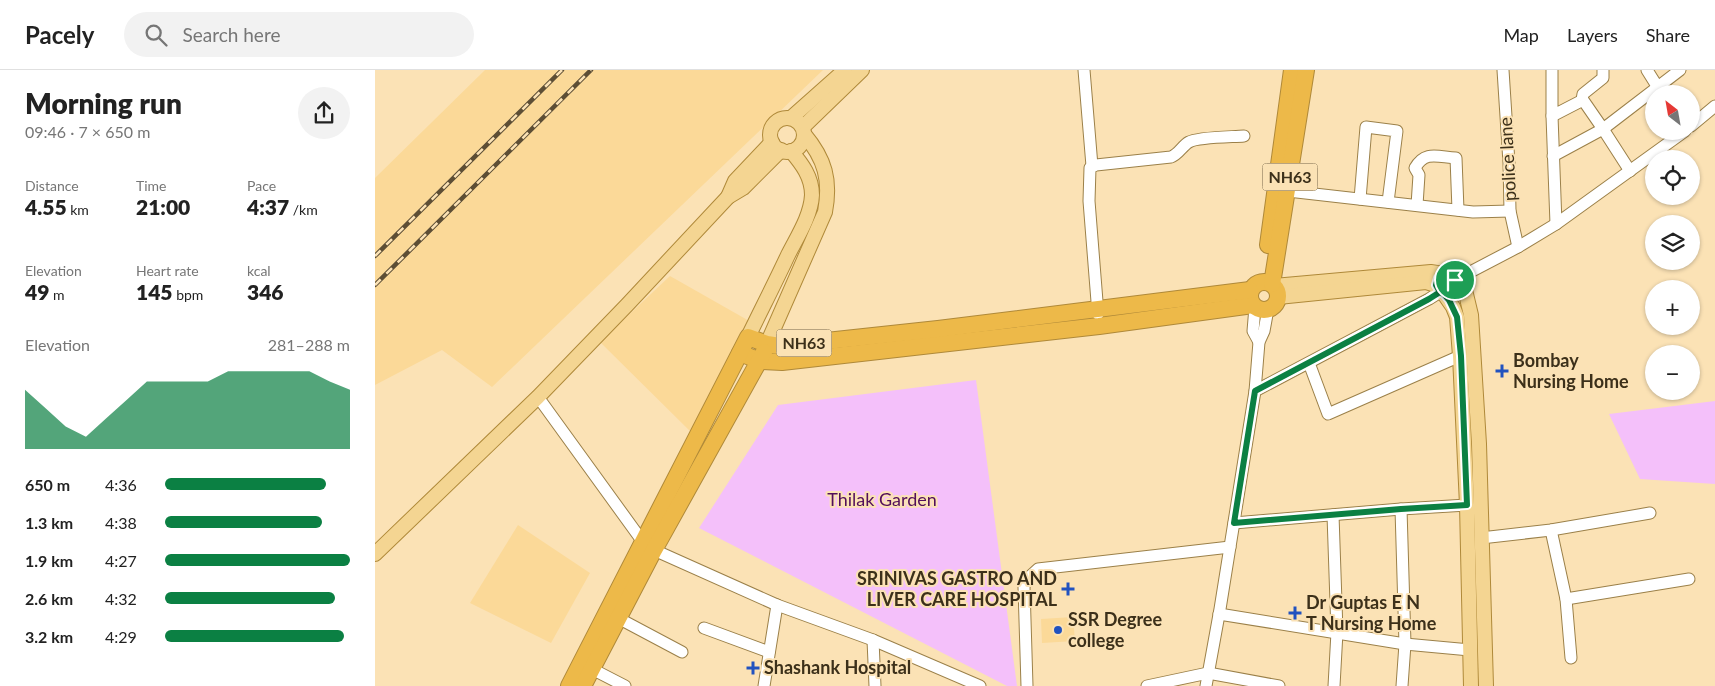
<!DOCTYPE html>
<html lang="en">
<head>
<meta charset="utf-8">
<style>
	body { margin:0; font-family:Lato,sans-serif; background:#f2f2f2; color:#222; height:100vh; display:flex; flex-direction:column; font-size:19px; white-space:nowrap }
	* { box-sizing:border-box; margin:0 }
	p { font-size:16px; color:#767676 }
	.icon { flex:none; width:28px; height:28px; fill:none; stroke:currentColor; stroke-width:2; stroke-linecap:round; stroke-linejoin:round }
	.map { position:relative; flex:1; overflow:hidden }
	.side { display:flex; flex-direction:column; background:#fff; width:375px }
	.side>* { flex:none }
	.needle { width:32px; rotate:329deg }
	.tools { position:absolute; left:1270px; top:15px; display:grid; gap:10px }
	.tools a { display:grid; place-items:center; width:55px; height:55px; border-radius:50%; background:#fff; box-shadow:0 1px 4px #0004; font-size:25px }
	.pin { position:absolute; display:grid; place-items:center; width:42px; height:42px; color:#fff; margin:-21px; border:2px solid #fff; border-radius:50%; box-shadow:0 1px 5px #0007 }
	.round { display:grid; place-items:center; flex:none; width:52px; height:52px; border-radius:26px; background:#f2f2f2 }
	.overview { display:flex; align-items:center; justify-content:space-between; height:85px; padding:0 25px }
	h1 { font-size:28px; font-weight:800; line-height:38px }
	.stats { display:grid; grid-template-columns:repeat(3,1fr); gap:8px; height:85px; padding:5px 25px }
	.stats div { display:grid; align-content:center }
	.stats b { font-size:21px; font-weight:800 }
	.stats small { font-size:14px; font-weight:400 }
	.stats p { font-size:14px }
	.chart { height:140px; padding:10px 25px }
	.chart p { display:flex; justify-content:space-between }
	.chart svg { width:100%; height:90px; margin-top:5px; fill:#0b8043; opacity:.7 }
	ul { padding:0 25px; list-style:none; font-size:16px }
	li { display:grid; grid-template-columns:80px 60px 1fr; align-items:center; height:38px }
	li i { height:12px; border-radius:6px; background:#0b8043 }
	header { display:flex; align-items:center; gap:30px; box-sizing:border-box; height:70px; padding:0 25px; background:#fff; border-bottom:1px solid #e0e0e0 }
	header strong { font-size:24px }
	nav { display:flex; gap:28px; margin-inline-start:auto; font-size:18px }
	.search { width:350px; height:45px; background:#f2f2f2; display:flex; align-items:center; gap:12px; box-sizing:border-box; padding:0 18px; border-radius:28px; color:#767676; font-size:19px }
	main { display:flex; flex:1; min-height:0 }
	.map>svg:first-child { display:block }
	.built { fill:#fbd998 }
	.green { fill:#f4c0fa }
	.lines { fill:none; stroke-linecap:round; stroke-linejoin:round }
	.minor-casing { stroke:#9b8049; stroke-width:13 }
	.major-casing { stroke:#af8939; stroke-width:16 }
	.highway-casing { stroke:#af8939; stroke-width:18 }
	.minor { stroke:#fff; stroke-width:11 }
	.major { stroke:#f4d592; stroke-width:14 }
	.highway { stroke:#edb949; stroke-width:16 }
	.rail-casing { stroke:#5d4e35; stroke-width:4.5 }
	.rail { stroke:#fbe2b5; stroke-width:2.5; stroke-dasharray:8; stroke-linecap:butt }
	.route-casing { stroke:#fff; stroke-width:10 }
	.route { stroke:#0b8043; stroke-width:6 }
	.poi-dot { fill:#2152bf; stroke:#fbe2b5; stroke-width:2 }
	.labels { text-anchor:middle; stroke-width:4; stroke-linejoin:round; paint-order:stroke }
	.shield { fill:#fbe2b5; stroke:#756548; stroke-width:1 }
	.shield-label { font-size:16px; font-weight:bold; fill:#3c301a }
	.street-label { font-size:18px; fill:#3c301a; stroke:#fbe2b5 }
	.poi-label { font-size:18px; font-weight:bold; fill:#3c301a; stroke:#fbe2b5; text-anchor:start }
	.park-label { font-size:18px; fill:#520e5a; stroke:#fbe2b5 }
</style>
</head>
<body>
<header>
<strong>Pacely</strong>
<div class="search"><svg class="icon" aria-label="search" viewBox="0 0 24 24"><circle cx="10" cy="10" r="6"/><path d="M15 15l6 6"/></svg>Search here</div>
<nav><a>Map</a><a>Layers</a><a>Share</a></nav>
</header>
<main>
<section class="side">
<div class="overview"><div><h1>Morning run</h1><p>09:46 · 7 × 650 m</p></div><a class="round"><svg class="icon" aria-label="share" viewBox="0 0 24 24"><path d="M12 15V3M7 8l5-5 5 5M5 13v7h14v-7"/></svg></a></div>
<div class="stats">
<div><p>Distance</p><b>4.55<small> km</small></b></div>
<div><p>Time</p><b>21:00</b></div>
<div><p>Pace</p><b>4:37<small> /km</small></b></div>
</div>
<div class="stats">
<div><p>Elevation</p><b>49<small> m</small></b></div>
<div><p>Heart rate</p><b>145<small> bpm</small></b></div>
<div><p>kcal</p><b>346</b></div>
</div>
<div class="chart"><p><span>Elevation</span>281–288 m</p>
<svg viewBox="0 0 160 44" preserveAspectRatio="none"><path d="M0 44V15L10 24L20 33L30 38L40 29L50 20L60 11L70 11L80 11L90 11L100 6L110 6L120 6L130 6L140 6L150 11L160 15V44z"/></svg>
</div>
<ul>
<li><b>650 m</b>4:36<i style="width:87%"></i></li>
<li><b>1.3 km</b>4:38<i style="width:85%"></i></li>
<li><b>1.9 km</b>4:27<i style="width:100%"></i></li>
<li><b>2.6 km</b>4:32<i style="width:92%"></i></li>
<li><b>3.2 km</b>4:29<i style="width:97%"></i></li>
</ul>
</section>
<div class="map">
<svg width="1340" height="616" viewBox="0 0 1340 616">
	<rect width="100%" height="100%" fill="#fbe2b5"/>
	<g class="built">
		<path d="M110,0H448L117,317L67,280L0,315V108Z"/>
		<path d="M295,206L376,252L319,365L225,272Z"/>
		<path d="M143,455L215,503L176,573L95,533Z"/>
		<path d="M698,547L700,571L667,573L666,549Z"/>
	</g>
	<g class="green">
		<path d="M601,310L642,616H632L324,458L403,335Z"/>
		<path d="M1340,331V414L1265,409L1234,344Z"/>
	</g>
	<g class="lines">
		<g class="minor-casing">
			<g id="minor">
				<path d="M709,0L717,96"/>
				<path d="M1128,0L1134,93L1135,141L1143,177"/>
				<path d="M1177,0V46L1208,30L1228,59L1305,0"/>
				<path d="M1272,0L1287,24"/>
				<path d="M1207,30L1208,24L1228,8V0"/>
				<path d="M1177,46L1181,154"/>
				<path d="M1316,56L1340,36"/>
				<path d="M1178,86L1228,59L1255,101"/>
				<path d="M913,121L1098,142L1135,141"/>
				<path d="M985,129L991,57L1022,61L1013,132"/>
				<path d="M1042,135L1044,105L1040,98C1050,80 1063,87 1081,88L1083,140"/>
				<path d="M1080,210L1143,177L1181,154L1310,61"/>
				<path d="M880,237L878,261L884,272"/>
				<path d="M723,244L714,131L715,98L721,95L796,87C804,84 807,76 814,72C823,67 856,67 869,66"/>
				<path d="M934,293L953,344L1085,286"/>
				<path d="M880,321L1054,229L1065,222"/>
				<path d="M163,327L268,472L279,480L402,535L498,570L605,616"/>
				<path d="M1026,439L1030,574L1027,616"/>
				<path d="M958,445L962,562L959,616"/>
				<path d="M859,453L1026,439L1092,435"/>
				<path d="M1176,460L1191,529L1196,588"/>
				<path d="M1106,468L1176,460L1275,443"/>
				<path d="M1191,529L1314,509"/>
				<path d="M844,544L1030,574L1095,580"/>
				<path d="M243,548L307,582"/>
				<path d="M329,558L394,582"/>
				<path d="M498,570L500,616"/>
				<path d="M217,599L250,616"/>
				<path d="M389,616L402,535"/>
				<path d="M652,616L649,517L651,510L663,499L855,477"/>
				<path d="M772,616L833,603L904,616"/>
				<path d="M831,616L845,539L880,321L884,272L889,261L893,239"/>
			</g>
		</g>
		<g class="major-casing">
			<g id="major">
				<path d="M416,48L470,0"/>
				<circle cx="412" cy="65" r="17"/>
				<path d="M428,57L487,0"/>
				<path d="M353,127L360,111L397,72"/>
				<path d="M1080,212L1086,216L1091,224L1096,245L1104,374L1111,616"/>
				<path d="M899,216L1056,202C1106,207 1064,240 1061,213L1067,205"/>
				<path d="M1069,224L1078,237L1082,247L1085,286L1092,435L1096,616"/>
				<path d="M903,227L1051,212L1061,215"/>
				<path d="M373,267C386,240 400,213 413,185C422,167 436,146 437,125C437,107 427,94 416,81"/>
				<path d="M392,274L450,142C456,110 450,89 429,64"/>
				<path d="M0,484L163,327L252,235L353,127L368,118L406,80"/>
			</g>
		</g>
		<g class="highway-casing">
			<g id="highway">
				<path d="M893,175L917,0"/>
				<circle cx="889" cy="226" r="14"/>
				<path d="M897,214L931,0"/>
				<path d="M365,283L385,291L407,292L724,256L878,235"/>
				<path d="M194,616L373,267L392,274L405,276L563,259L875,220"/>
				<path d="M208,616L279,480L389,282"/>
			</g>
		</g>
		<use href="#minor" class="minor"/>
		<use href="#major" class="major"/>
		<use href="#highway" class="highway"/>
		<g class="rail-casing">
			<g id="rail">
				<path d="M0,186L187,0"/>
				<path d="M0,215L216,0"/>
			</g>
		</g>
		<use href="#rail" class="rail"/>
	</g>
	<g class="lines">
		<g class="route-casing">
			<path id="route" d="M1080,210C1081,220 1074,226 1065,222L1054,229L880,321L859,453L1026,439L1092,435L1086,286L1082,247L1074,230L1069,224L1065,222L1061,215L1063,208L1067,205L1076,206L1080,210"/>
		</g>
		<use href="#route" class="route"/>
	</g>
	<g class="poi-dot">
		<path d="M1124.5 293.5h5v5h5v5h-5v5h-5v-5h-5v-5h5z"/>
		<path d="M690.5 511.5h5v5h5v5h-5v5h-5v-5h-5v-5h5z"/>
		<path d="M917.5 535.5h5v5h5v5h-5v5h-5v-5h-5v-5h5z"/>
		<circle cx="683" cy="560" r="5"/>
		<path d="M375.5 590.5h5v5h5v5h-5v5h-5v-5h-5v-5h5z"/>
	</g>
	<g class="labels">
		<g class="shield">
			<rect x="887.5" y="93.5" width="55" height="27" rx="4"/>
			<rect x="401.5" y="259.5" width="55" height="27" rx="4"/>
		</g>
		<g class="shield-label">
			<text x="915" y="113">NH63</text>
			<text x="429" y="279">NH63</text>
		</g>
		<g class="street-label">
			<text transform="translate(1133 89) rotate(-93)" y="6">police lane</text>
		</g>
		<g class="poi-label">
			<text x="1138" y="297">Bombay<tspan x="1138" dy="21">Nursing Home</tspan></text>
			<text x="682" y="515" text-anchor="end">SRINIVAS GASTRO AND<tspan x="682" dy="21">LIVER CARE HOSPITAL</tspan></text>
			<text x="931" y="539">Dr Guptas E N<tspan x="931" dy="21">T Nursing Home</tspan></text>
			<text x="693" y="556">SSR Degree<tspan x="693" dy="21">college</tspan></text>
			<text x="389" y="604">Shashank Hospital</text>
		</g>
		<g class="park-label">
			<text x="507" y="436">Thilak Garden</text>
		</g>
	</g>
</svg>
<div class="tools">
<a><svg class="needle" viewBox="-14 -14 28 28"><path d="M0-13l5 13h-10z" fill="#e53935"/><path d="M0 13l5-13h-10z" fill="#767676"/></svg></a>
<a><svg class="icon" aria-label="locate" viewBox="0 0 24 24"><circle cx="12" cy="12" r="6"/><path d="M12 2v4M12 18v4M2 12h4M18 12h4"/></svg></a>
<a><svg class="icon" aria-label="layers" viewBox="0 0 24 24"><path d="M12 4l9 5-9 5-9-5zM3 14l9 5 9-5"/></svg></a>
<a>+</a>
<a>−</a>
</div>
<div class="pin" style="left:1080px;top:210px;background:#1e9e55"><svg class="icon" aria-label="arrive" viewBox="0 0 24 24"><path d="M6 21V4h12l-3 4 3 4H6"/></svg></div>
</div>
</main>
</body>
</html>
